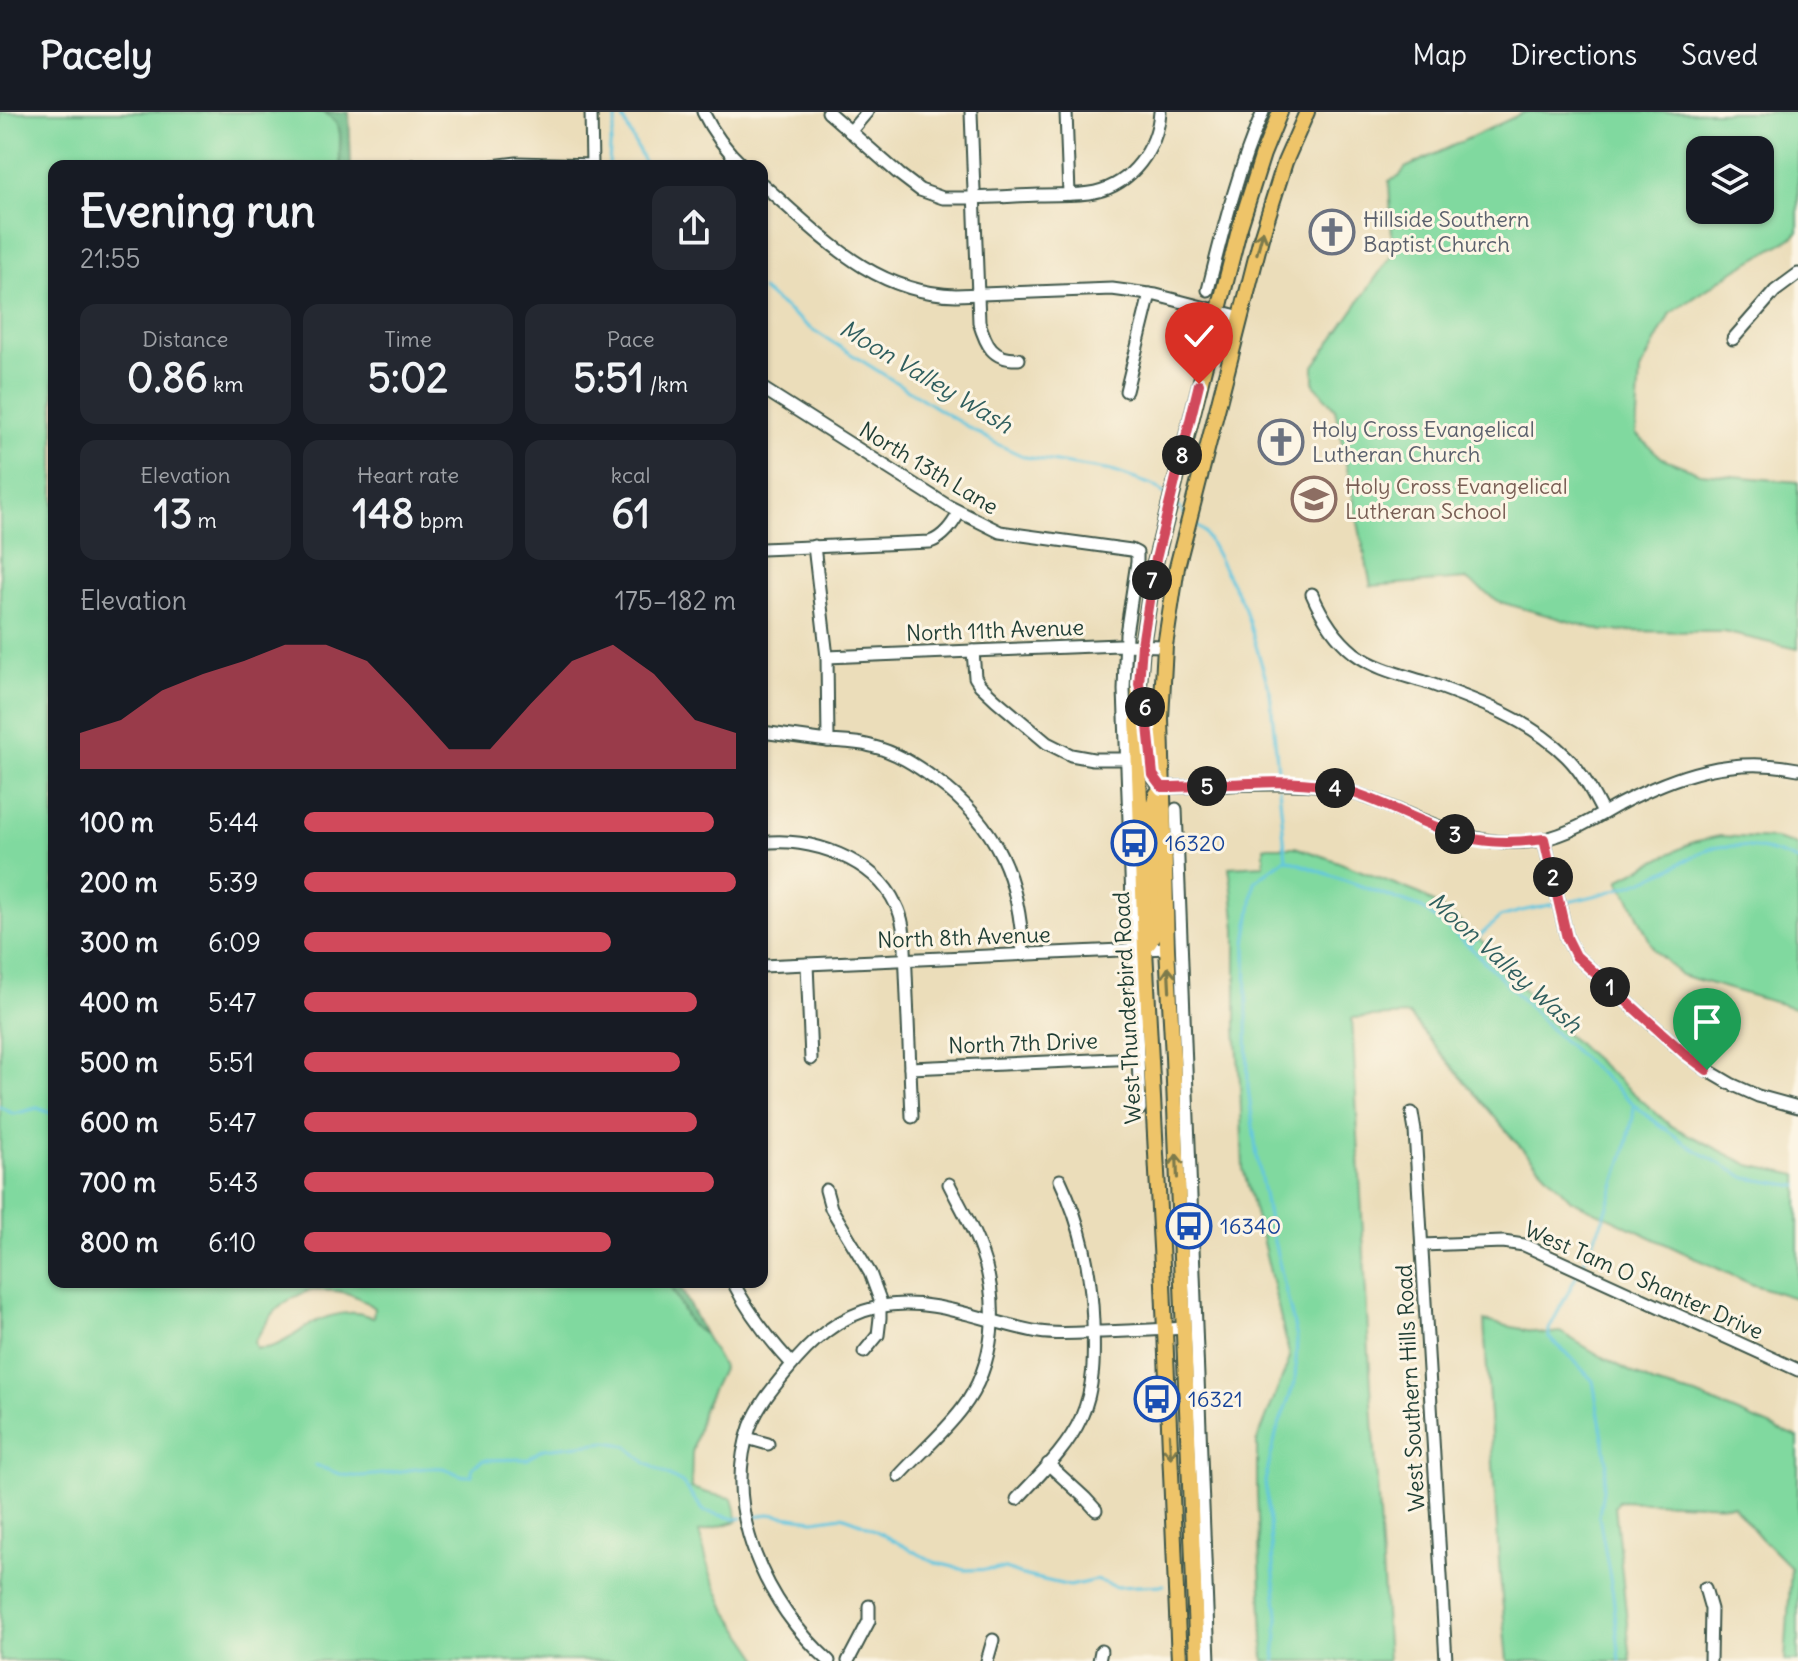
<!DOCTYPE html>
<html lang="en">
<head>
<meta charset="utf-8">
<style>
	body { margin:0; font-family:Delius,sans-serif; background:#242831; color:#f1f3f6; height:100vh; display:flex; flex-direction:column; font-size:30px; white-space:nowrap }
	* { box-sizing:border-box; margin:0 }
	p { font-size:26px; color:#9ea1a6 }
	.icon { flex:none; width:44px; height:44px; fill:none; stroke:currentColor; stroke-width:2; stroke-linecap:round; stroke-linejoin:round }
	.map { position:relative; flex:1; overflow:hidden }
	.side { position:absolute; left:48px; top:48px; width:720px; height:1128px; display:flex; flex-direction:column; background:#171b24; border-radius:16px; box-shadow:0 2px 6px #0004 }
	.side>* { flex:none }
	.tools { position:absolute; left:1686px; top:24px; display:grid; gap:16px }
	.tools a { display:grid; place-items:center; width:88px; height:88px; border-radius:16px; background:#171b24; box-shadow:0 2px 6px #0004; font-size:40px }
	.pin { position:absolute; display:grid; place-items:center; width:68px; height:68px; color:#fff; margin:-82px -34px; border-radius:50% 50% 50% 0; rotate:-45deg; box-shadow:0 0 8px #0007 }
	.pin .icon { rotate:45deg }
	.km { position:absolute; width:40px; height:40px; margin:-20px; border-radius:50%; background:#222; color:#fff; font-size:22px; line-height:40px; text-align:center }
	.round { display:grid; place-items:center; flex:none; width:84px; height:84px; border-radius:16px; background:#242831 }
	.overview { display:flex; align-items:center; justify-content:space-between; height:136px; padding:0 32px }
	h1 { font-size:44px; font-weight:700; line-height:60px }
	.figures { display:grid; grid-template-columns:repeat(3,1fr); gap:12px; height:136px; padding:8px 32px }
	.figures div { display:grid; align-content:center; border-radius:16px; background:#242831; text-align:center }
	.figures b { font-size:40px; font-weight:700 }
	.figures small { font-size:22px; font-weight:400 }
	.figures p { font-size:22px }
	.chart { height:224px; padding:16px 32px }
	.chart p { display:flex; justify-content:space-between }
	.chart svg { width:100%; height:144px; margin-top:8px; fill:#d1495b; opacity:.7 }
	ul { padding:0 32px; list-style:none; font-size:26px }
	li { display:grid; grid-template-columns:128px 96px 1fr; align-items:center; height:60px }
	li i { height:20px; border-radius:10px; background:#d1495b }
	header { display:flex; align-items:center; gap:48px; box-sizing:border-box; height:112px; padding:0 40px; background:#171b24; border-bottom:2px solid #363941 }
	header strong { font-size:38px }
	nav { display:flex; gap:44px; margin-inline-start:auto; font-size:28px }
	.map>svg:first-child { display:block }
	.green { fill:#80d99f; stroke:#508b6a; stroke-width:2; fill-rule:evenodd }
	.forest { fill:#68b986; stroke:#447b5d; stroke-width:2 }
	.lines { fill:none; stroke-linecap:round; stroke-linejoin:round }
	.stream { stroke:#62c6df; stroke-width:3 }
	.minor-casing { stroke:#3e5548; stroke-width:15 }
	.major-casing { stroke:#3e5548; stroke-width:18 }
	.minor { stroke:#fff; stroke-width:11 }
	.major { stroke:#eec469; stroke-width:14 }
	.oneway { stroke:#7c7a4c }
	.route-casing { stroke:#fff; stroke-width:16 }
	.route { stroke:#d1495b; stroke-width:10 }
	.labels { text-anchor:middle; stroke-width:6; stroke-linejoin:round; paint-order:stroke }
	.worship-label { font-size:22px; fill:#5b616d; stroke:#fcf5e5; text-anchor:start }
	.street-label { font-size:22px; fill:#1f3d34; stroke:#fcf5e5 }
	.education-label { font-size:22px; fill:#785e54; stroke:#fcf5e5; text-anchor:start }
	.transit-label { font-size:22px; fill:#164399; stroke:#fcf5e5; text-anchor:start }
	.water-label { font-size:24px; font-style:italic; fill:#305f5f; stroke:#fcf5e5 }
</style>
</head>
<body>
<header>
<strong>Pacely</strong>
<nav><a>Map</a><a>Directions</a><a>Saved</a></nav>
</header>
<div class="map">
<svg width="1798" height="1549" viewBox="0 0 1798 1549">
	<rect width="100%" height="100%" fill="#fcf5e5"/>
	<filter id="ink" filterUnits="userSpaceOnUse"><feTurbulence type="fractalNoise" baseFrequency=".0125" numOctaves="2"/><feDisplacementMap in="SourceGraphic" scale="16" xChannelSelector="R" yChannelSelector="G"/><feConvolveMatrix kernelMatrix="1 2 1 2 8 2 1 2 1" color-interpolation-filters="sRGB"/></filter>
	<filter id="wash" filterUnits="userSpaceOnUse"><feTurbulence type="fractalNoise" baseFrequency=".006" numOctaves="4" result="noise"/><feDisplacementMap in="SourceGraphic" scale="32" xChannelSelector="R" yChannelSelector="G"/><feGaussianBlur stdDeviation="1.8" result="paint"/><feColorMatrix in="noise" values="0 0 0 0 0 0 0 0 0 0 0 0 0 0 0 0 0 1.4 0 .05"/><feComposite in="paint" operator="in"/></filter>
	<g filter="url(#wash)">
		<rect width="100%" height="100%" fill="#ebddba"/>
		<g class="green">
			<path d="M0,0H323C350,15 336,30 341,54H54V1170H668L691,1213L704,1222L723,1255L703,1297L692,1341L691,1376L711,1382L732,1386L738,1409L699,1420L710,1461L726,1497L761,1549H0ZM310,1178C338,1178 351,1178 374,1196L373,1206C368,1204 361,1201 356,1201C342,1200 324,1205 313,1211C295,1221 277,1239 256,1236L254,1230C272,1201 277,1191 310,1178Z"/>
			<path d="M1525,0H1798V119L1795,124L1737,157L1670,202L1640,259L1636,322L1662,346L1700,361L1798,370V537L1723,520L1603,519L1500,490L1466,467L1371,474L1335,297L1314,272V254L1393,141L1389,69L1399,65L1405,56ZM1700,38H1760V98H1700Z"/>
			<path d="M1720,724L1775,727L1798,733V897L1681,863L1654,838L1631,789L1620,771V767L1693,730Z"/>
			<path d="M1264,735H1295L1328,746L1420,782L1454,805L1484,831L1551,909L1671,1014L1749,1053L1798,1063V1187L1751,1172L1571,1088L1515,1029L1409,903L1352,906L1369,1241L1388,1549H1264L1257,1382V1329L1290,1246L1262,1126L1243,1057L1240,971L1236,916V817L1232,776L1229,755L1264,753Z"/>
			<path d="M1484,1209L1545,1222L1560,1220L1606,1247L1654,1272L1696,1283L1798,1326V1549H1785L1791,1456L1760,1425L1733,1393L1619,1389L1615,1394L1631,1549H1508L1500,1465Z"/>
		</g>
		<g class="forest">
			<path d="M323,0H349L351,54H341C336,30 350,15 323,0Z"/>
			<path d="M668,1170H678L704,1222L691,1213Z"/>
		</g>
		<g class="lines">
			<g class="stream">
				<path d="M620,0L646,54"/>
				<path d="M609,54L610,35L618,0"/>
				<path d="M762,178L810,216L951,305L997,332L1025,345L1112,359L1155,374L1166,383"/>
				<path d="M1174,391L1186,403"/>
				<path d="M1194,411L1205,421L1244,494L1270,580L1279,668"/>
				<path d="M1279,676L1286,747L1422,796L1469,834L1558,924L1646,1003L1692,1036L1746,1066L1798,1074"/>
				<path d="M1563,791C1598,784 1631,775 1663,760C1676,755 1702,738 1713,736C1741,730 1772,738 1798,749"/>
				<path d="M1469,834L1500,805L1521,799L1555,792"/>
				<path d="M0,995L14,1002L37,996L54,1002"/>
				<path d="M1581,1156L1605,1103L1626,1036L1633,1005L1634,993"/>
				<path d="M1577,1163L1549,1217V1226L1567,1241L1593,1269L1607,1349L1599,1404L1613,1483L1620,1549"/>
				<path d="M315,1353C327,1357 340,1364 352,1364C381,1366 415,1353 442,1356C454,1358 461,1367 472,1363V1355L483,1348L528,1347L543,1337L607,1330L619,1332L627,1334L646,1351L682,1371L704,1399L735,1407L742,1406"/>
				<path d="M749,1405L769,1402L814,1408L842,1404L861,1411L934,1450L965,1458L1005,1457L1022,1463L1070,1474L1096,1468L1117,1475L1164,1473"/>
				<path d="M1275,1549L1278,1504L1265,1369L1277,1318L1295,1270L1297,1226L1269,1108L1257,1045L1248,975L1246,832L1255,769L1285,747"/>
			</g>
		</g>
	</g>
	<g filter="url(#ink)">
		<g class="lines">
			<g class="minor-casing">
				<g id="minor">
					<path d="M591,0L592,54"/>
					<path d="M703,0C713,21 726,38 743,54"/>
					<path d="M828,0L899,62L920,78L943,86H959C986,86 1012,84 1039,83C1057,82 1077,84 1095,80C1132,72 1157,37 1160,0"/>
					<path d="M971,0L979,210C986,233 992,248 1019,247"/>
					<path d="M1066,0L1069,82"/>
					<path d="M850,20L867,0"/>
					<path d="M412,53L414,54"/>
					<path d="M492,54L517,51L592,53"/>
					<path d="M762,72C821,123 872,181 956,183L1112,177L1156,183L1241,205"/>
					<path d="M1208,178C1223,118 1238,57 1263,0"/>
					<path d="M1733,227L1775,179L1798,162"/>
					<path d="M762,276L948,394L1000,420L1131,438L1137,441V450L1126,522L1124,578L1140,997"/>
					<path d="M1126,279L1150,182"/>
					<path d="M814,434L827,545L828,629C843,630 858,630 871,634C896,640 916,653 936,668C998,713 1020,768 1023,843"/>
					<path d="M762,437L930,430C944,425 952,413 959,401"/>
					<path d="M1312,482C1322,505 1334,525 1354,541C1375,557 1403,563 1428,571C1476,588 1531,608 1567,645C1583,661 1593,682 1603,701"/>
					<path d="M973,539L975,565L980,573L996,588L1047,631L1071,643L1093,647H1126"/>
					<path d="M827,545L1119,533L1165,534"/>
					<path d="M762,620L828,629"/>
					<path d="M1162,675C1199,675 1235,672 1271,672C1292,672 1312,671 1332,675C1405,692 1462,742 1541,728C1569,722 1594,707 1618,693C1677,662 1731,644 1798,657"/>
					<path d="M1176,697L1209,1549"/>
					<path d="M1544,727L1567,826L1576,844L1684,941L1707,958L1731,972L1758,984L1798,995"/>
					<path d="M762,731C809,724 875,747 896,793C903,806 904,821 905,836L912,1005"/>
					<path d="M807,852L811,947"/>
					<path d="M762,854L1167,836"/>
					<path d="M910,956L1139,946"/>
					<path d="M1412,1001L1415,1019L1446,1549"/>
					<path d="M826,1078L831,1096L870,1161L880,1188V1206L878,1223L864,1240"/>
					<path d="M1422,1133L1503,1130L1524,1133L1798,1258"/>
					<path d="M733,1170C748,1200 769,1227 792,1252"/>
					<path d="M747,1326L768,1332"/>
					<path d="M1048,1352L1085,1386L1096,1398"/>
					<path d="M899,1364C919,1342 943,1322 962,1297C996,1252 1000,1190 981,1139C973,1115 960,1094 949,1072"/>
					<path d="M1017,1387C1040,1362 1067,1337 1081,1306C1095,1275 1094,1243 1093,1210C1091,1159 1082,1114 1060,1068"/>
					<path d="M1705,1476L1711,1497L1710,1549"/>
					<path d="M829,1549C767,1494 721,1398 750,1315C758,1294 772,1277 786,1260C811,1229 838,1204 878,1195C933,1183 986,1211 1039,1220C1058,1223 1079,1221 1099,1220C1127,1219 1156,1218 1184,1216"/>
					<path d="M848,1549L869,1509V1494"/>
					<path d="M987,1549L993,1528"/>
					<path d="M1099,1549L1101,1539"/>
				</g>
			</g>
			<g class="major-casing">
				<g id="major">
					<path d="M1146,600L1153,663L1162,675L1156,683L1152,699L1154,823L1149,831"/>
					<path d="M1179,1549L1163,1172L1145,837L1137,602L1142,533L1155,451L1239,118L1263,42L1280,0"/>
					<path d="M1197,1549L1173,945L1167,836L1161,606L1165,534L1177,455L1261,126L1285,50L1307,0"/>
				</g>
			</g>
			<use href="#minor" class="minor"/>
			<use href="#major" class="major"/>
		</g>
		<defs><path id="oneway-shaft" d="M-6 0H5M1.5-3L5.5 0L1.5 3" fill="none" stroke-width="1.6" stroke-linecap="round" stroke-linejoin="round" transform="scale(2)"/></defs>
		<g class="oneway">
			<use href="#oneway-shaft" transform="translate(1260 130) rotate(-75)"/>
			<use href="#oneway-shaft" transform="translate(1169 867) rotate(-93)"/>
			<use href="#oneway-shaft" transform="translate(1177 1054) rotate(-92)"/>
			<use href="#oneway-shaft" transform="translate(1170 1334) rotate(87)"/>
		</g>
	</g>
	<g class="lines" filter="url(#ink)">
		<g class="route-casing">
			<path id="route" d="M1199,272L1155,451L1142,533L1139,572L1147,604L1153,663L1162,675C1216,675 1275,665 1327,674C1376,683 1418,712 1465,725C1491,732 1517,731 1544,727L1567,826L1576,844L1684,941L1707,958"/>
		</g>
		<use href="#route" class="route"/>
	</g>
	<defs>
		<g id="church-ring" transform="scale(2.3)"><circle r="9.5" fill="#fcf5e5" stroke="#6b7280" stroke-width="1.5"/><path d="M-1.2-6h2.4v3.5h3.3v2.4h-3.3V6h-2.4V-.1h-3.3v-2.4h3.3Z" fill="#6b7280"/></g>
		<g id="school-ring" transform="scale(2.3)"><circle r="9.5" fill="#fcf5e5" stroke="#8d6e63" stroke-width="1.5"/><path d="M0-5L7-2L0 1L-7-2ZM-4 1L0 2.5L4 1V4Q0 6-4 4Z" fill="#8d6e63"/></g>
		<g id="bus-ring" transform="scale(2.3)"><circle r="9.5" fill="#fcf5e5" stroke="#1a4fb4" stroke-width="1.5"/><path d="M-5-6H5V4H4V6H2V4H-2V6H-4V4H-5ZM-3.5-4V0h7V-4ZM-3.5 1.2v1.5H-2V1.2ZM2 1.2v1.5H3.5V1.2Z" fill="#1a4fb4"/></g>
	</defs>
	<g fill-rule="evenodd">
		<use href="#church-ring" x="1332" y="120"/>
		<use href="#church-ring" x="1281" y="330"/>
		<use href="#school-ring" x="1314" y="387"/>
		<use href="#bus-ring" x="1134" y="731"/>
		<use href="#bus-ring" x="1189" y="1114"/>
		<use href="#bus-ring" x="1157" y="1287"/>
	</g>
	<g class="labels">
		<g class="worship-label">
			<text x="1363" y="115">Hillside Southern<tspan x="1363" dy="25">Baptist Church</tspan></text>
			<text x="1312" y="325">Holy Cross Evangelical<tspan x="1312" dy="25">Lutheran Church</tspan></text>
		</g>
		<g class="street-label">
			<text transform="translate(929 356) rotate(31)" y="8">North 13th Lane</text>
			<text transform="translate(995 518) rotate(-2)" y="8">North 11th Avenue</text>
			<text transform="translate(964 825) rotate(-2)" y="8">North 8th Avenue</text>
			<text transform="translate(1127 896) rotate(-93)" y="8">West Thunderbird Road</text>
			<text transform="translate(1023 931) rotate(-2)" y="8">North 7th Drive</text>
			<text transform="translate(1644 1168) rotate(24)" y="8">West Tam O Shanter Drive</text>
			<text transform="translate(1410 1276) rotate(-93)" y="8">West Southern Hills Road</text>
		</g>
		<g class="education-label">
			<text x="1345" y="382">Holy Cross Evangelical<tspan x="1345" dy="25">Lutheran School</tspan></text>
		</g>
		<g class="transit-label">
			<text x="1165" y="739">16320</text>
			<text x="1220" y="1122">16340</text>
			<text x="1188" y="1295">16321</text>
		</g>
		<g class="water-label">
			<text transform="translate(926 265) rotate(31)" y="8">Moon Valley Wash</text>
			<text transform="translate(1505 851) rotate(42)" y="8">Moon Valley Wash</text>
		</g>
	</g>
</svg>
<div class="tools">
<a><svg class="icon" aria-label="layers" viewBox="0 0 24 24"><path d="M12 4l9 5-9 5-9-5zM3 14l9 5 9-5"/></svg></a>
</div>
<div class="pin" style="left:1707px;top:958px;background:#1e9e55"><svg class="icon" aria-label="arrive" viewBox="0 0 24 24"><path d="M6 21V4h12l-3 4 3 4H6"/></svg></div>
<div class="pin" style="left:1199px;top:272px;background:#d93025"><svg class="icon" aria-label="check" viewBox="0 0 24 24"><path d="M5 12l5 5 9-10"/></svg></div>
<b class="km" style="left:1610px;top:875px">1</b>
<b class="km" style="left:1553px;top:765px">2</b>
<b class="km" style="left:1455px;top:722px">3</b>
<b class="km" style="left:1335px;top:676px">4</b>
<b class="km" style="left:1207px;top:674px">5</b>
<b class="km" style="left:1145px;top:595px">6</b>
<b class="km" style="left:1152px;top:468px">7</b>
<b class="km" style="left:1182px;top:343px">8</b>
<section class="side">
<div class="overview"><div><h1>Evening run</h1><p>21:55</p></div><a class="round"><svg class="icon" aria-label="share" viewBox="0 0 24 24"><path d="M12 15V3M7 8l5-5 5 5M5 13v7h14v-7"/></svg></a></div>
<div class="figures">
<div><p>Distance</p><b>0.86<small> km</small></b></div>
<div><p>Time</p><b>5:02</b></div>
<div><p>Pace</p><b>5:51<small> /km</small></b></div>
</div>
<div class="figures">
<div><p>Elevation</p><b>13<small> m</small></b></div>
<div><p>Heart rate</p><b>148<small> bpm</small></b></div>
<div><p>kcal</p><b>61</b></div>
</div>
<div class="chart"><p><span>Elevation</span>175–182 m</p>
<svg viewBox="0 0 160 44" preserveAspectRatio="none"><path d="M0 44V33L10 29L20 20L30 15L40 11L50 6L60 6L70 11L80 24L90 38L100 38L110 24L120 11L130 6L140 15L150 29L160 33V44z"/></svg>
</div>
<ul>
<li><b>100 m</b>5:44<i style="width:95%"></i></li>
<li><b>200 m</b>5:39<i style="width:100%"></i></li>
<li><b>300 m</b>6:09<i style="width:71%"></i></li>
<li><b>400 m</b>5:47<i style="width:91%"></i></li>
<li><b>500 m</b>5:51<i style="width:87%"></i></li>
<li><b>600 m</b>5:47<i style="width:91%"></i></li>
<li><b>700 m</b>5:43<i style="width:95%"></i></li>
<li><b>800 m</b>6:10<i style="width:71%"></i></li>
</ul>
</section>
</div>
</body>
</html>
